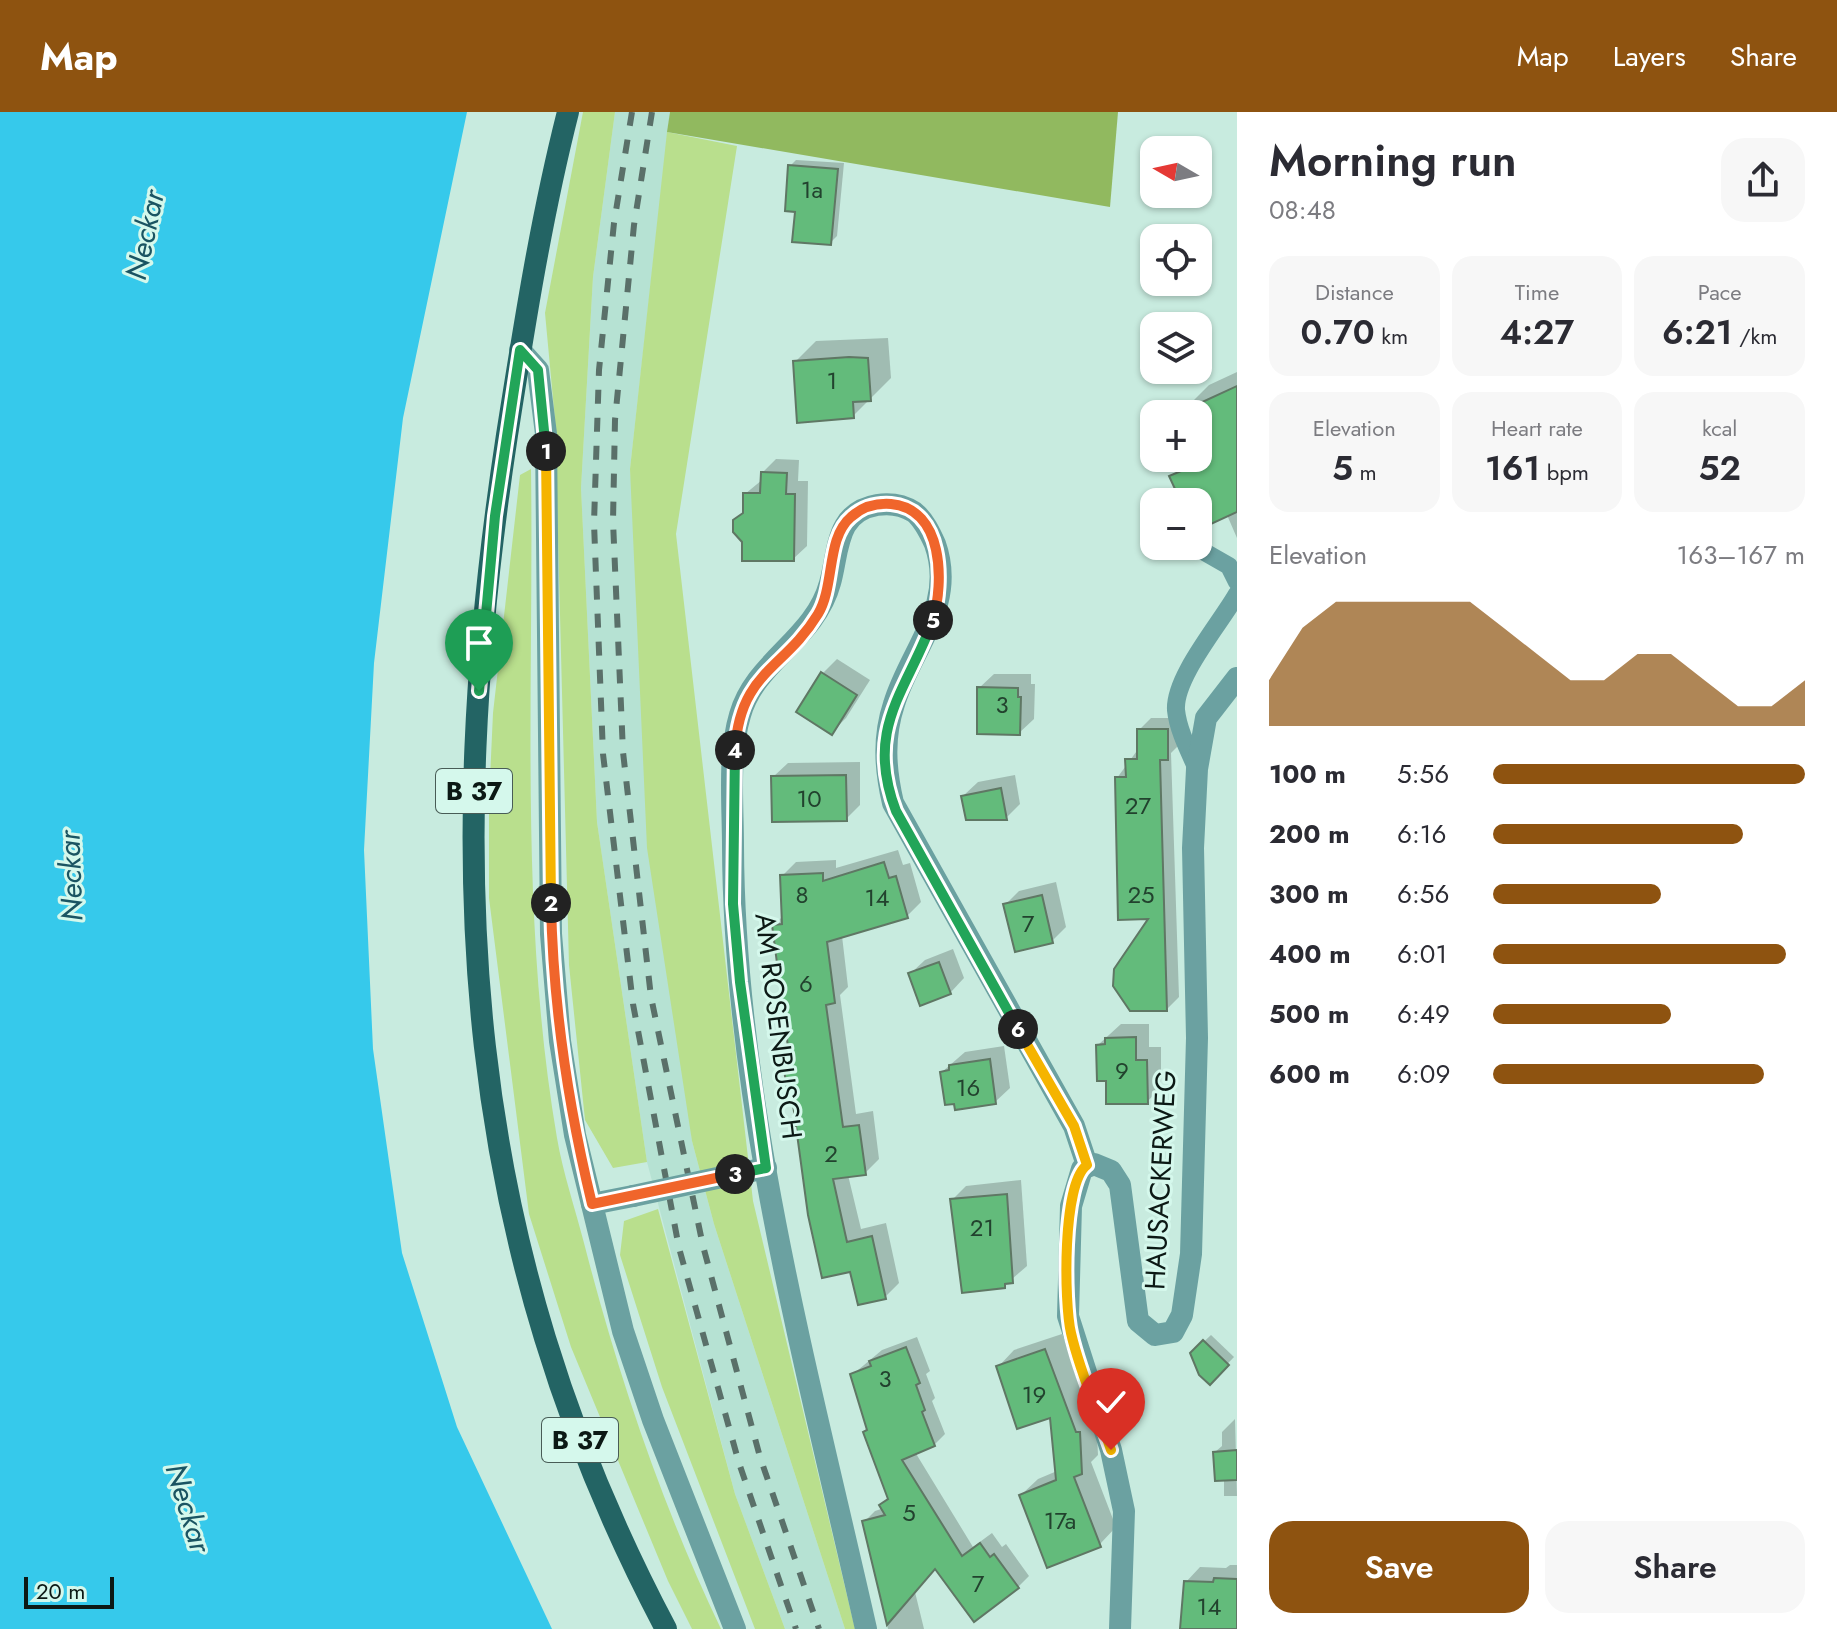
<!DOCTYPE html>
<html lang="en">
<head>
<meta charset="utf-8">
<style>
	body { margin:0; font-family:Jost,sans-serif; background:#f7f7f7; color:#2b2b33; height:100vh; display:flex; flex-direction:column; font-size:30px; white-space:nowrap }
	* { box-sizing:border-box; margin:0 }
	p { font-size:26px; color:#7c7c81 }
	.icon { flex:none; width:44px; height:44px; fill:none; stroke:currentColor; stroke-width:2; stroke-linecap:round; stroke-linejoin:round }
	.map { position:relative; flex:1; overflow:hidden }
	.sheet { display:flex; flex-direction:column; background:#fff; width:600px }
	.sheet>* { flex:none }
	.needle { width:52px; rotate:279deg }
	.buttons { position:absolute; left:1140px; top:24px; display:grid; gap:16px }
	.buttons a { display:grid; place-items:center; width:72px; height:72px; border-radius:16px; background:#fff; box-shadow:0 2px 6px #0004; font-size:40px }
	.scale { position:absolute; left:24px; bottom:20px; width:90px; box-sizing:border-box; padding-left:8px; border:4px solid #0c1915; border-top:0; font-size:22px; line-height:28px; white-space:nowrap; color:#0c1915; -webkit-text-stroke:6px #d5f8ec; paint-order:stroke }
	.pin { position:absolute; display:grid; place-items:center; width:68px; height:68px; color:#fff; margin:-82px -34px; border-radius:50% 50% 50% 0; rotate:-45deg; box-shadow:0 0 8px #0007 }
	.pin .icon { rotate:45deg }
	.km { position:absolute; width:40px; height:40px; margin:-20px; border-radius:50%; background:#222; color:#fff; font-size:22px; line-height:40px; text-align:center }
	.round { display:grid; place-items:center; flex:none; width:84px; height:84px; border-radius:24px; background:#f7f7f7 }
	.summary { display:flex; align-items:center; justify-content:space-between; height:136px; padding:0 32px }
	h1 { font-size:44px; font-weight:600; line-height:60px }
	.metrics { display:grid; grid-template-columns:repeat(3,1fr); gap:12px; height:136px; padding:8px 32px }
	.metrics div { display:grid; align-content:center; border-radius:20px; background:#f7f7f7; text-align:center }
	.metrics b { font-size:34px; font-weight:600 }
	.metrics small { font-size:22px; font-weight:400 }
	.metrics p { font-size:22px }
	.chart { height:224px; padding:16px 32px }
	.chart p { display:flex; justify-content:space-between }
	.chart svg { width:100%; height:144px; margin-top:8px; fill:#8e5310; opacity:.7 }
	.primary-button { display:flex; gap:16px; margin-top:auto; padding:16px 32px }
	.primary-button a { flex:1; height:92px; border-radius:24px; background:#8e5310; color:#fff; font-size:32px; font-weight:600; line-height:92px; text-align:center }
	.primary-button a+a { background:#f7f7f7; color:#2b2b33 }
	ul { padding:0 32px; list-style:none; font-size:26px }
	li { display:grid; grid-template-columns:128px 96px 1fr; align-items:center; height:60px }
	li i { height:20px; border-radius:10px; background:#8e5310 }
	header { display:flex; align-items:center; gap:48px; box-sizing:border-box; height:112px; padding:0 40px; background:#8e5310; color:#fff }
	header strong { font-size:38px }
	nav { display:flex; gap:44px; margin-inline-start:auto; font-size:28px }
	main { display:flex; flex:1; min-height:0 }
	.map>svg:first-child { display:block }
	.built { fill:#b6e2d3 }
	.green { fill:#b9df8d }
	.forest { fill:#91b95f }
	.water { fill:#36c9eb }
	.shadow { fill:#0003 }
	.building { fill:#63bb7b; stroke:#5f7764; stroke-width:2 }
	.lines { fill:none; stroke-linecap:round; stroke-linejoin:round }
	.service { stroke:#6ba1a1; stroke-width:18 }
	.minor { stroke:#6ba1a1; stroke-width:22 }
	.primary { stroke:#236464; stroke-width:22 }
	.rail { stroke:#5a7069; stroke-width:6; stroke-dasharray:14 14; stroke-linecap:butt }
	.minor-bridge { stroke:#6ba1a1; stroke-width:22 }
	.split-1-casing { stroke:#fff; stroke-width:16 }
	.split-2-casing { stroke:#fff; stroke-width:16 }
	.split-3-casing { stroke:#fff; stroke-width:16 }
	.split-4-casing { stroke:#fff; stroke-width:16 }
	.split-5-casing { stroke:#fff; stroke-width:16 }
	.split-6-casing { stroke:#fff; stroke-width:16 }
	.split-7-casing { stroke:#fff; stroke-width:16 }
	.split-1 { stroke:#22a559; stroke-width:10 }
	.split-2 { stroke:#f5b400; stroke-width:10 }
	.split-3 { stroke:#f0652b; stroke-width:10 }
	.split-4 { stroke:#22a559; stroke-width:10 }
	.split-5 { stroke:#f0652b; stroke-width:10 }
	.split-6 { stroke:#22a559; stroke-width:10 }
	.split-7 { stroke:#f5b400; stroke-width:10 }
	.labels { text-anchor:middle; stroke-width:6; stroke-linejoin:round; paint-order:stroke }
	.number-label { font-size:24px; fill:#22422e }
	.shield { fill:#d5f8ec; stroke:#485c56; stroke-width:2 }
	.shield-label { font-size:26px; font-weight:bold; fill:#0c1915 }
	.street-label { font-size:28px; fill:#0c1915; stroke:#d5f8ec }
	.water-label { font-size:30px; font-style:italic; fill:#1a5462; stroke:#d5f8ec }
</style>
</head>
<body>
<header>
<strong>Map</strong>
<nav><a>Map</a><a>Layers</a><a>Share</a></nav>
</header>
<main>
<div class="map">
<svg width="1237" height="1517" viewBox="0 0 1237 1517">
	<rect width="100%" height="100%" fill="#c8ebdf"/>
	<path class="built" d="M615,0H670L630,357L692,1029L714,1112L845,1517H785L735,1382L647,1050L597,710L581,376L593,165Z"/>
	<g class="green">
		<path d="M583,0H615L593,165L581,376L597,710L647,1050L613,1056L585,1008L569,853L555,308L545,201Z"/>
		<path d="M667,20L737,34L676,422L753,1089L855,1517H845L714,1112L692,1029L647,736L630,357Z"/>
		<path d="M531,357C534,581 519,804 557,1026C563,1061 575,1096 584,1131C618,1263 662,1394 721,1517H692L668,1469L571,1235L529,1102L489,786V689L493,601L520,363Z"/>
		<path d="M658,1097L735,1382L785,1517H755L662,1275L620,1143L624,1109Z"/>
	</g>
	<path class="forest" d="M670,0H1118L1110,95L667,20Z"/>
	<path class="water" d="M0,0H467L403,306L374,551L364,738L373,937L402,1141L457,1315L552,1517H0Z"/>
	<g class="shadow">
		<path d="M796,48L844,51L837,124L830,131L797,98L790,54Z"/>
		<path d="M888,226L891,266L853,304L795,250L816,229Z"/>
		<path d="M1237,260V426L1227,403L1198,415V390H1183L1172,365L1190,346H1198V302L1181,301L1209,273Z"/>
		<path d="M776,347L799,348L798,369H808L807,434L793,447L745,400V382L762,368L763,360Z"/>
		<path d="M837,547L870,568L846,606L832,620L823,561Z"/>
		<path d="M994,562H1031V572H1035L1034,607L1019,621L979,576Z"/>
		<path d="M1151,606H1179V633L1171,641L1179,885L1167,897L1152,805L1117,666L1139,636V618Z"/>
		<path d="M860,650V693L846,707L773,665L788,651Z"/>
		<path d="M1015,663L1020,692L1006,706L963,684L978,670Z"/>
		<path d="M898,738L903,753L910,751L921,790L907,804L842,824L848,875L840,883L856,1002L873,999L879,1047L865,1061L848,1063L861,1117L886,1111L899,1171L885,1185L852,1157L794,982L783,936L790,930L774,813L783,804L782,764L796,750L836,748V756Z"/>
		<path d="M1056,770L1066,815L1052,829L1005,793L1019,779Z"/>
		<path d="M953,837L964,866L950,881L910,862L925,848Z"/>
		<path d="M1121,912H1149V935H1161V975L1147,990L1108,967L1098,933Z"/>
		<path d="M1004,934L1010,976L995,990L942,960L965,940Z"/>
		<path d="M1021,1068L1027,1154L1004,1174L952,1088L966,1074Z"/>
		<path d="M1062,1222L1092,1304H1096L1098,1343L1091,1350L1116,1415L1100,1432L1021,1383L1038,1367L1057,1359L1051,1303L998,1255L1014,1238Z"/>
		<path d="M1211,1223L1234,1245L1210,1270L1192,1241Z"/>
		<path d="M917,1225L930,1259L926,1262L935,1286L932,1289L945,1322L934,1333L915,1340L973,1435L992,1421L1002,1435L1006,1432L1029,1464L1018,1475L936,1455L915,1480L924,1517H888L864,1410L875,1399L884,1396L881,1393L890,1385L852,1263L882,1238Z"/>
		<path d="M1235,1307L1237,1384H1224V1367L1215,1340L1222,1334V1320Z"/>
		<path d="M1230,1453H1237V1517H1183L1186,1470L1200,1455L1226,1456Z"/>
	</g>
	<g class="building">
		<path d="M788,53L838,57L831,133L792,130L795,100L785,99Z"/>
		<path d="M849,245L868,246L871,289L853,290L854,306L797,311L793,249Z"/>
		<path d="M1237,274V400L1198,418V390H1181L1169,364L1198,352V292Z"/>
		<path d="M761,360L787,361L786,382H795L794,449H742V430L733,420V408L743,401V381H760Z"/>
		<path d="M821,560L857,583L832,623L796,600Z"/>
		<path d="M977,575L1018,576V585H1021L1020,623L977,622Z"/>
		<path d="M1137,617H1168V648H1160L1167,899H1130L1113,874L1114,857L1148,807L1118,808L1115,665H1126L1125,647H1137Z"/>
		<path d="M846,663L847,709L772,710L771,664Z"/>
		<path d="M1001,676L1007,708H966L961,684Z"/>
		<path d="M884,750L889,766L896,764L908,806L827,830L835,891L826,893L843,1015L859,1013L866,1063L833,1067L847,1130L872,1124L886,1187L858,1193L850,1160L822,1166L808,1103L792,985H788L781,936L788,935L772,813L782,812L780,763L823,761V769Z"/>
		<path d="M1042,783L1053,831L1015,840L1003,792Z"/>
		<path d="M939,850L951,882L920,894L908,861Z"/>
		<path d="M1136,925V948H1147L1148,992H1106V969H1097L1096,933L1105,932V926Z"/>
		<path d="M990,947L996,992L955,998L954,992L945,993L940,960L949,958V953Z"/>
		<path d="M1007,1082L1013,1171L1005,1172V1176L962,1181L950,1087Z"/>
		<path d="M1203,1228L1229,1253L1210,1273L1199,1263L1190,1241Z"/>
		<path d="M906,1235L920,1271L916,1273L925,1298L922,1300L935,1334L902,1348L962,1444L980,1431L990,1445L994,1442L1019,1476L974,1510L935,1457L887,1513L862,1409L885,1403L879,1393L888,1387L863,1320L867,1318L850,1262L871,1254L869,1249Z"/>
		<path d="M1045,1237L1076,1320H1080L1082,1362L1074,1365L1101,1435L1047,1456L1019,1383L1056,1368L1050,1306L1017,1317L996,1254Z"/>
		<path d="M1237,1338V1368L1215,1369L1213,1340Z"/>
		<path d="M1214,1466L1237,1467V1517H1180L1184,1469L1213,1470Z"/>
	</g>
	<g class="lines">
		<g class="service">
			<path d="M1194,434L1229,454L1237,470"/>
			<path d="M1197,657C1189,639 1178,618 1176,598C1174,565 1220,512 1237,482"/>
		</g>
		<g class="minor">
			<path d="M520,238L538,258L546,322L551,822L560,929L575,1023L623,1219L653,1308L735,1517"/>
			<path d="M722,1065L766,1056"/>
			<path d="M592,1092L633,1084"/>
			<path d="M866,1517C809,1264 734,994 733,734C733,693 728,643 740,603C755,549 815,527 830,471C839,439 835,400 877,393C890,391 903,393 914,400C924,408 930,421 935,432C957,494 910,538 894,592C883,625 885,657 893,691L1074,1014L1087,1053"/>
			<path d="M1120,1517L1124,1399L1111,1338L1068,1204L1071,1094L1082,1057L1094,1052L1111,1059L1120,1073L1138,1209L1155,1223L1173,1220L1182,1203L1191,1142L1197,926L1193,736L1197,657L1206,606L1237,566"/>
		</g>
		<path class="primary" d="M568,0C541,106 524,215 507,323C442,750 460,1128 666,1517"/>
		<g class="rail">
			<path d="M632,0L614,111L599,258L594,411L603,642L633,892L679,1136L739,1351L796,1517"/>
			<path d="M652,0L634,113L615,308L613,409L623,640L651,885L703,1134L760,1345L819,1517"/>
		</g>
		<path class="minor-bridge" d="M633,1084L722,1065"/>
	</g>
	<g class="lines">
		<g class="split-1-casing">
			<path id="split-1" d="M479,579L495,404L520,238L538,258L546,339"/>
		</g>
		<g class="split-2-casing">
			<path id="split-2" d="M546,339L551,791"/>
		</g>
		<g class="split-3-casing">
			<path id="split-3" d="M551,791C553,893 568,993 592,1092L735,1062"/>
		</g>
		<g class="split-4-casing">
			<path id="split-4" d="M735,1062L766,1056L740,870L733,792L735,638"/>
		</g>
		<g class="split-5-casing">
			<path id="split-5" d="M735,638C740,559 784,558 818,502C835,474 826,426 851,405C862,395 876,391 891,392C944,397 944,470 933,508"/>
		</g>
		<g class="split-6-casing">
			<path id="split-6" d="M933,508C907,579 864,616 896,699L1018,917"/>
		</g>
		<g class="split-7-casing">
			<path id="split-7" d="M1018,917L1074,1014L1087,1053C1062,1071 1064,1191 1071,1221C1080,1261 1098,1300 1111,1338"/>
		</g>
		<use href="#split-1" class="split-1"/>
		<use href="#split-2" class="split-2"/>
		<use href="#split-3" class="split-3"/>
		<use href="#split-4" class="split-4"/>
		<use href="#split-5" class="split-5"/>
		<use href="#split-6" class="split-6"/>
		<use href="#split-7" class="split-7"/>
	</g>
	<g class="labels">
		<g class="number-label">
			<text x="812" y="86">1a</text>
			<text x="832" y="277">1</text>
			<text x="1002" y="601">3</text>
			<text x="809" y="695">10</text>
			<text x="1138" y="702">27</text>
			<text x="802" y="791">8</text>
			<text x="1141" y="791">25</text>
			<text x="877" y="794">14</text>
			<text x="1028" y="820">7</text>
			<text x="806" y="880">6</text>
			<text x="1122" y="967">9</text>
			<text x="968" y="984">16</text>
			<text x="831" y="1050">2</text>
			<text x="982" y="1124">21</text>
			<text x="885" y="1275">3</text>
			<text x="1034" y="1291">19</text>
			<text x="909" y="1409">5</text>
			<text x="1060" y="1417">17a</text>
			<text x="978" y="1480">7</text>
			<text x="1209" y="1503">14</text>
		</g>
		<g class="shield">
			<rect x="436" y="657" width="76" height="44" rx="6"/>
			<rect x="542" y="1306" width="76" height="44" rx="6"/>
		</g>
		<g class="shield-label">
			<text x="474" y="688">B 37</text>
			<text x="580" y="1337">B 37</text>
		</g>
		<g class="street-label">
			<text transform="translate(779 914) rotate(83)" y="10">AM ROSENBUSCH</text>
			<text transform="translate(1160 1068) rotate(-87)" y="10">HAUSACKERWEG</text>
		</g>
		<g class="water-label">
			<text transform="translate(145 123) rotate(-78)" y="10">Neckar</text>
			<text transform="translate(71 764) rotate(-92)" y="10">Neckar</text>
			<text transform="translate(188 1396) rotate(73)" y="10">Neckar</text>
		</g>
	</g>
</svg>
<div class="buttons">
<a><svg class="needle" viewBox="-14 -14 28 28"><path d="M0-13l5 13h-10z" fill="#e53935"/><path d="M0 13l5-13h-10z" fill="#7c7c81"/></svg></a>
<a><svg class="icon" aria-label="locate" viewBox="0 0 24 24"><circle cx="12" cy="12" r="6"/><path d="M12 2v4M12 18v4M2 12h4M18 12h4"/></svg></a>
<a><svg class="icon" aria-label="layers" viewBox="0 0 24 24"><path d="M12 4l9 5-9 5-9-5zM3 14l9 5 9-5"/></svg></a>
<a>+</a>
<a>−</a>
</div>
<div class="scale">20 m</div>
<div class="pin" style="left:479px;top:579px;background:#1e9e55"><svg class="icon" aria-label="arrive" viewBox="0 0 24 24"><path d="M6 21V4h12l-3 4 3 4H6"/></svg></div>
<div class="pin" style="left:1111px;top:1338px;background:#d93025"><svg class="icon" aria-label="check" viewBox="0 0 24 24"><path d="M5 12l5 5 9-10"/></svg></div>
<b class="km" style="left:546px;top:339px">1</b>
<b class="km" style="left:551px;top:791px">2</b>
<b class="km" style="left:735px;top:1062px">3</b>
<b class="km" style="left:735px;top:638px">4</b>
<b class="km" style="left:933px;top:508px">5</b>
<b class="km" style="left:1018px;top:917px">6</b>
</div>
<section class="sheet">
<div class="summary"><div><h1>Morning run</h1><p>08:48</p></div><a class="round"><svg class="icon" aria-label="share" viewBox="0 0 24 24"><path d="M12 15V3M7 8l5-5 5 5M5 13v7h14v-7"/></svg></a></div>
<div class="metrics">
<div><p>Distance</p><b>0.70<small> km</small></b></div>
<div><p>Time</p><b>4:27</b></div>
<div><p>Pace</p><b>6:21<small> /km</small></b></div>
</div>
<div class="metrics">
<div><p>Elevation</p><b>5<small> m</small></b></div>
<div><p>Heart rate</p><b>161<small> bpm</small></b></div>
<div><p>kcal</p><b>52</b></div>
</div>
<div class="chart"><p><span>Elevation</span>163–167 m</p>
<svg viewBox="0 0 160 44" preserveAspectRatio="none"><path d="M0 44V30L10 14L20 6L30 6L40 6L50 6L60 6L70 14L80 22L90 30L100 30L110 22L120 22L130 30L140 38L150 38L160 30V44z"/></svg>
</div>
<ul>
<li><b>100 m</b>5:56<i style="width:100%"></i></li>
<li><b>200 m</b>6:16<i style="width:80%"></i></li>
<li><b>300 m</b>6:56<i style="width:54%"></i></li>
<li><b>400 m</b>6:01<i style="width:94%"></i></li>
<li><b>500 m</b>6:49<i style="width:57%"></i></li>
<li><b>600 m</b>6:09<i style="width:87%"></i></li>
</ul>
<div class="primary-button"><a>Save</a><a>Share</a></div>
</section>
</main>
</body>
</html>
